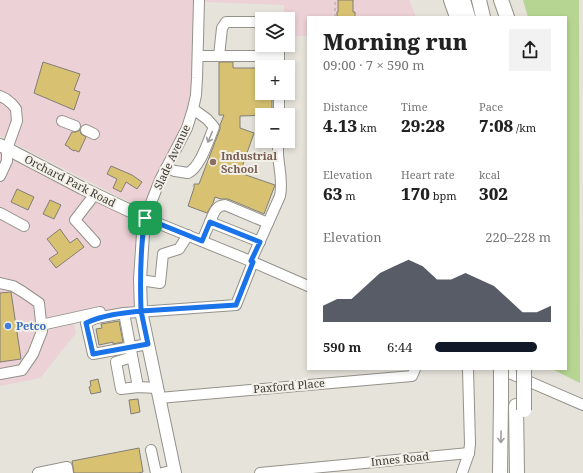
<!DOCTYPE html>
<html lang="en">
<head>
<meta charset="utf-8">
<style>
	body { margin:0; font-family:"Noto Serif",serif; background:#f2f2f2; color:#222; height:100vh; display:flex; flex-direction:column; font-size:15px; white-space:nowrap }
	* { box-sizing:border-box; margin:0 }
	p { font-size:13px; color:#767676 }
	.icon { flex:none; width:22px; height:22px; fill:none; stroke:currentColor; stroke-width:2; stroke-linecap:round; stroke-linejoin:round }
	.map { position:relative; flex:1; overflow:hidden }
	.details { position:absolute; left:307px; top:16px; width:260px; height:354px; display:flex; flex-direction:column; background:#fff; border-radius:0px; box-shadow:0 2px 6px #0003 }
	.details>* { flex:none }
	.controls { position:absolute; left:255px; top:12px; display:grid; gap:8px }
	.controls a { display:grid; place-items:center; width:40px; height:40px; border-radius:0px; background:#fff; box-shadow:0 2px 6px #0003; font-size:20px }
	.pin { position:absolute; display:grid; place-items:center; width:34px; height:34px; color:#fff; margin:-17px; border-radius:8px; box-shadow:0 2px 6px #0006 }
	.round { display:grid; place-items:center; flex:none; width:42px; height:42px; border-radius:0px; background:#f2f2f2 }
	.headline { display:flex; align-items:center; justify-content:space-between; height:68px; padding:0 16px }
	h1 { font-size:22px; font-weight:800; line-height:30px }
	.metrics { display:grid; grid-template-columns:repeat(3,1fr); gap:6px; height:68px; padding:4px 16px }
	.metrics div { display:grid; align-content:center }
	.metrics b { font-size:17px; font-weight:800 }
	.metrics small { font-size:11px; font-weight:400 }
	.metrics p { font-size:11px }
	.chart { height:112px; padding:8px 16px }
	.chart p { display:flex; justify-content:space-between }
	.chart svg { width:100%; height:72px; margin-top:4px; fill:#111827; opacity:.7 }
	ul { padding:0 16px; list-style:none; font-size:13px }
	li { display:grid; grid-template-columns:64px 48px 1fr; align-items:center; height:30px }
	li i { height:10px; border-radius:5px; background:#111827 }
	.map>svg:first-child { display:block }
	.commercial { fill:#ecd1d6 }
	.green { fill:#b7d592 }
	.building { fill:#d8c272; stroke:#817e77 }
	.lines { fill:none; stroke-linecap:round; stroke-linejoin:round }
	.minor-casing { stroke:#94928a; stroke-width:12 }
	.major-casing { stroke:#94928a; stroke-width:14 }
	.highway-casing { stroke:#94928a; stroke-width:16 }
	.path { stroke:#a8a69f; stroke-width:1; stroke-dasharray:3 3; stroke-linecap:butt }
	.minor { stroke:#fff; stroke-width:10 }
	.major { stroke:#fff; stroke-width:12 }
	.highway { stroke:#fff; stroke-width:14 }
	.highway-bridge-casing { stroke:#94928a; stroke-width:16; stroke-linecap:butt }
	.highway-bridge { stroke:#fff; stroke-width:14 }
	.oneway { stroke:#9e9d9b }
	.route-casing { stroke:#fff; stroke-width:8 }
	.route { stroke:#1a73e8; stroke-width:5 }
	.education-dot { fill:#8d6e63; stroke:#f3f0e7; stroke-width:1.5 }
	.shop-dot { fill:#3f7fe0; stroke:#f3f0e7; stroke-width:1.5 }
	.labels { text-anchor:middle; stroke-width:4; stroke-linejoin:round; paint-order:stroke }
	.education-label { font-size:11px; font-weight:bold; fill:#785e54; stroke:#f3f0e7; text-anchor:start }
	.street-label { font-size:11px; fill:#3c3b37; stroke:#f3f0e7 }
	.shop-label { font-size:11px; font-weight:bold; fill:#366cbe; stroke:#f3f0e7; text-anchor:start }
</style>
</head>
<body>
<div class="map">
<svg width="583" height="473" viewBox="0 0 583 473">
	<rect width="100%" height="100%" fill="#e5e3da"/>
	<g class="commercial">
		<path d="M0,0H195L193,74L187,111L178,136L149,197L146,202L140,205H135L0,136Z"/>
		<path d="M205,0H409L416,17H308V36H288V19H284V5L205,2Z"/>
		<path d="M0,152L139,221L134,252L133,286L136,308L73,320L76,333L40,378L0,386Z"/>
	</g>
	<path class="green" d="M523,0H579L580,383L552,369H566V17H528Z"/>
	<g class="building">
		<path d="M338,0H353V12H355V17H337V12H338Z"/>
		<path d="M43,62L80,74L74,90L80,92L74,110L34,93Z"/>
		<path d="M219,62H233V68H262V93H272V115L240,116V128L254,133L240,173L275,185L264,214L228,199H221L215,197L213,203L207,213L188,206L194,188V184H199L220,129V125L224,115H219Z"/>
		<path d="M80,130L81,134L86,137L79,152L74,150V151L69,148V147L65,145L72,132H76Z"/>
		<path d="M111,166L132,175L142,182L137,189L126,182L121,192L113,188L117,179L107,174Z"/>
		<path d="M17,189L34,197L28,210L11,202Z"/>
		<path d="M50,200L61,205L54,219L43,214Z"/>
		<path d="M60,229L70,243L77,238L84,247L56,268L49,259L58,253L47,239Z"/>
		<path d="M11,292L21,359L0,362V293Z"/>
		<path d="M119,321L123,342L113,344V342L99,345L96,329L102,328L101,324Z"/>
		<path d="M98,379L101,392L91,394L89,387L91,386L90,381Z"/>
		<path d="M138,399L140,412L131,414L129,400Z"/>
		<path d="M139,448L143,472L138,473H74L72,461Z"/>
	</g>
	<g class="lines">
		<g class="minor-casing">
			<g id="minor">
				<path d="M199,0L197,78L196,95L193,109L187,128L160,180L145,218L253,262L308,286"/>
				<path d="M198,56H273L279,50L280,45"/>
				<path d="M219,56L222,28L226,22H262"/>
				<path d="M279,67V50"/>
				<path d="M0,96L6,99L12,104L16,109L17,121L7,149V161L0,176"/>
				<path d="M279,115V93"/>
				<path d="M62,121L75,126"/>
				<path d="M86,130L94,134"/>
				<path d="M166,168L175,171L188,173C201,166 208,141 214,127L207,119L193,109"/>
				<path d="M0,213L24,226"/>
				<path d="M210,222C214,213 215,206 225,205L268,223"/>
				<path d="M202,241L210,222L260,242"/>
				<path d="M95,242L75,220L95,194"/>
				<path d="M251,261L280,196C283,182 279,168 278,154C278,150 278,145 278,141"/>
				<path d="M140,280L160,283L163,254L179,249L188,235"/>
				<path d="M0,283L13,286L23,292L39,303L42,331L33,354L22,370L0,374"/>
				<path d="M124,313L138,387"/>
				<path d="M41,325L100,312"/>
				<path d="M148,344L93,354L86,323L96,318L124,313L236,305L253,262"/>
				<path d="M132,357L116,362L121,389L138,387L157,388"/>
				<path d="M500,369L583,405"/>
				<path d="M159,398L412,376L415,369"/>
				<path d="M151,450L156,473"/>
				<path d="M38,473L67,467L68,473"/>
				<path d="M162,473L175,470"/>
				<path d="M260,473L469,453"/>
				<path d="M462,473L469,453L470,444L468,369"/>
			</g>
		</g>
		<g class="major-casing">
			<path id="major" d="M0,145L82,188L145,218L143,234L140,279L141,311L175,473"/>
		</g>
		<g class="highway-casing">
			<g id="highway">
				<path d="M451,0L457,17"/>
				<path d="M463,0L468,17"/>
				<path d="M479,0L483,17"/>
				<path d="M501,0L507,17"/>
				<path d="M516,406L517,473"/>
				<path d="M500,473L501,400"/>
			</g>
		</g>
		<path class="path" d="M335,17V0"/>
		<use href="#minor" class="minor"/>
		<use href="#major" class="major"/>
		<use href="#highway" class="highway"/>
		<g class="highway-bridge-casing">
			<g id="highway-bridge">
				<path d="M501,400V369"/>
				<path d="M524,410V369"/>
			</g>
		</g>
		<use href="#highway-bridge" class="highway-bridge"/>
	</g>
	<defs><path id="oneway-shaft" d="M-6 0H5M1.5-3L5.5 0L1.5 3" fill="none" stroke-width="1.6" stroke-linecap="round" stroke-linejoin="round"/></defs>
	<g class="oneway">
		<use href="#oneway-shaft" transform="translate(210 137) rotate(113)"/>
		<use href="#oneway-shaft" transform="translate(501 437) rotate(91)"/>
	</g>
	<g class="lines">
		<g class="route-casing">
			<path id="route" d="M145,218C140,249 140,280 141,311C122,313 103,315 86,323L93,354L148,344L141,311L236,305L253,262L251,261L260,242L210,222L202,241L145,218"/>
		</g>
		<use href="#route" class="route"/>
	</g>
	<circle class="education-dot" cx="213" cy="162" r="4"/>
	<circle class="shop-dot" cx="8" cy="326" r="4"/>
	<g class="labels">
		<g class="education-label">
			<text x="221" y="160">Industrial<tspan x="221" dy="13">School</tspan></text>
		</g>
		<g class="street-label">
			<text transform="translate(172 157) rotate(-65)" y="4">Slade Avenue</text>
			<text transform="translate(70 181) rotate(27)" y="4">Orchard Park Road</text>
			<text transform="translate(289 386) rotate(-5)" y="4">Paxford Place</text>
			<text transform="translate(400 459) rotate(-6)" y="4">Innes Road</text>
		</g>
		<g class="shop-label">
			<text x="16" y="330">Petco</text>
		</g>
	</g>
</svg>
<div class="controls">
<a><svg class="icon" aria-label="layers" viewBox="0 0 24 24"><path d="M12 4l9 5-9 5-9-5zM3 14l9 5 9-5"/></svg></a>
<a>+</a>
<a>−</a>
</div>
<div class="pin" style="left:145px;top:218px;background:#1e9e55"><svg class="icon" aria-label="arrive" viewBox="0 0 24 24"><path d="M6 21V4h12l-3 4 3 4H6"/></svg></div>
<section class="details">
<div class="headline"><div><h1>Morning run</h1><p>09:00 · 7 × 590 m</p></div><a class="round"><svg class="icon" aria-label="share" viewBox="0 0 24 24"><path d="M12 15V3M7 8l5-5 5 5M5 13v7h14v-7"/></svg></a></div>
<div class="metrics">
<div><p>Distance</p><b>4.13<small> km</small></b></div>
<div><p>Time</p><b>29:28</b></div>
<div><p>Pace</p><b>7:08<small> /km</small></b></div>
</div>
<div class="metrics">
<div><p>Elevation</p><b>63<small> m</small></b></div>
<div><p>Heart rate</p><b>170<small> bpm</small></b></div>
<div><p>kcal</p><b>302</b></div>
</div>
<div class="chart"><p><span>Elevation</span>220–228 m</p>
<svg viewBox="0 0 160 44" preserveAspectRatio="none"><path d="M0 44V34L10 30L20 30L30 22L40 14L50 10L60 6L70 10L80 18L90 18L100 14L110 18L120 22L130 30L140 38L150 38L160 34V44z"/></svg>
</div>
<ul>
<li><b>590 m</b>6:44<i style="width:88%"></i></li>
</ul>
</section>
</div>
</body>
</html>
